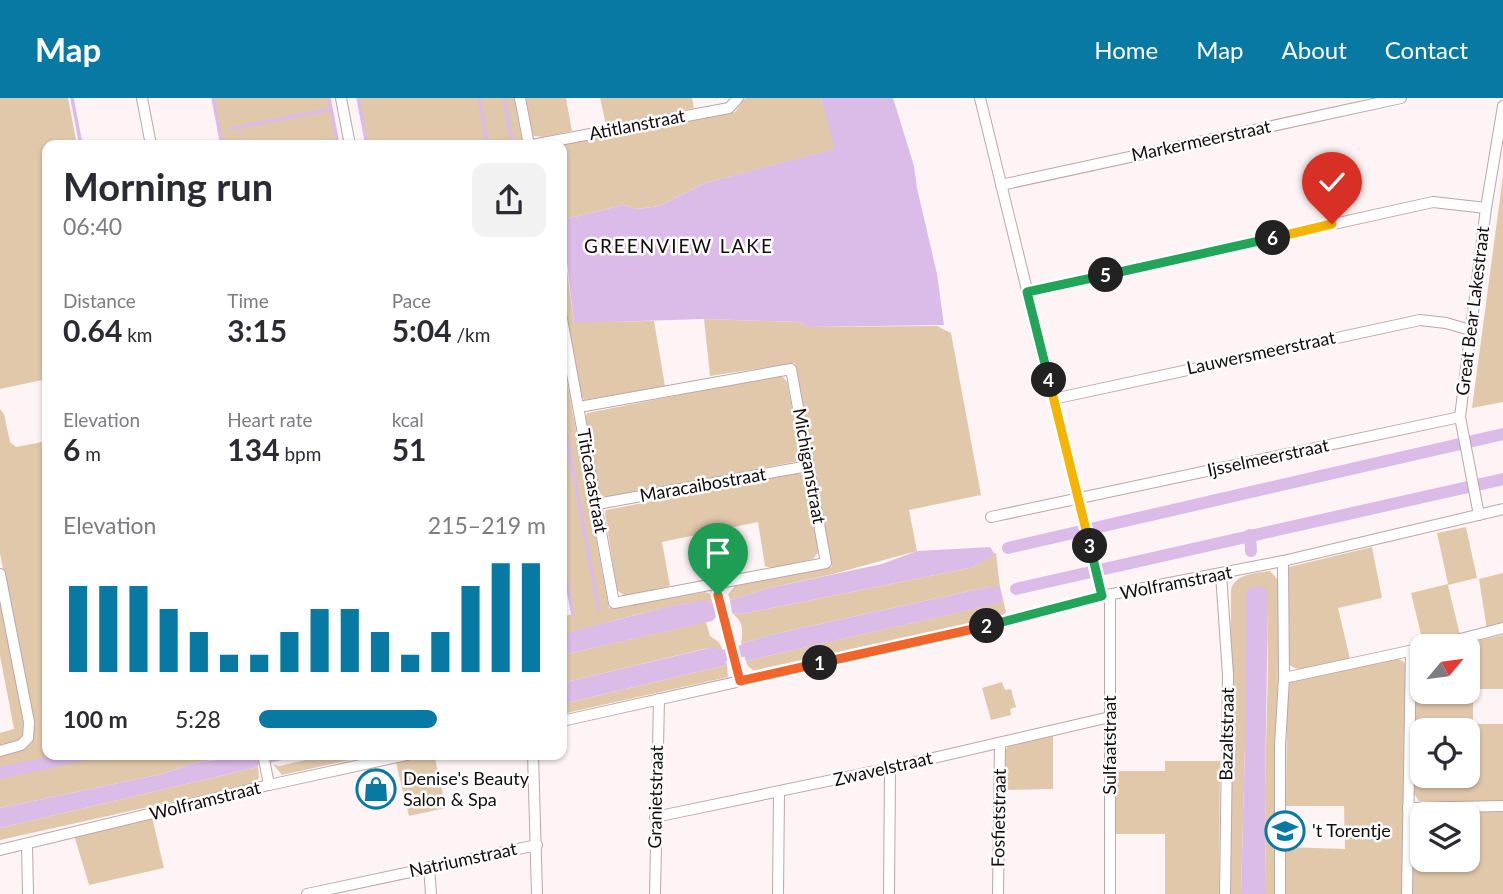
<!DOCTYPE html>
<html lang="en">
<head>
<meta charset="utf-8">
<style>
	body { margin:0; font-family:Lato,sans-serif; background:#f2f2f3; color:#2b2b33; height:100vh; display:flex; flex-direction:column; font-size:26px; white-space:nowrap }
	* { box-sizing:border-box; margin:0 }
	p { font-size:23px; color:#7c7c81 }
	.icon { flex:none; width:38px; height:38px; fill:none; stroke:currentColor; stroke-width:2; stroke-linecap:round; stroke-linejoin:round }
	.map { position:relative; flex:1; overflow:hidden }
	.drawer { position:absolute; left:42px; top:42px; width:525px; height:620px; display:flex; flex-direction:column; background:#fff; border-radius:14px; box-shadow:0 2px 5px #0004 }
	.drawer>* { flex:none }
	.needle { width:46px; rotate:61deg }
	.fabs { position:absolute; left:1410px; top:536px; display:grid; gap:14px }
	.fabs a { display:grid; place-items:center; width:70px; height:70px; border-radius:14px; background:#fff; box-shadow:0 2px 5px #0004; font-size:35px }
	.pin { position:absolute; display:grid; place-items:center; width:60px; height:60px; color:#fff; margin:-72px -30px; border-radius:50% 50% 50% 0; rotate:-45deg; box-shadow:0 0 7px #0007 }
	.pin .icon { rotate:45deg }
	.km { position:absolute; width:35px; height:35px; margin:-18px; border-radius:50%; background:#222; color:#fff; font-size:19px; line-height:35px; text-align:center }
	.round { display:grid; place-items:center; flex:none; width:74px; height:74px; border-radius:14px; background:#f2f2f3 }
	.headline { display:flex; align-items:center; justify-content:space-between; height:119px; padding:0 21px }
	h1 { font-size:38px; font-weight:700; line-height:52px }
	.metrics { display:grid; grid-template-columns:repeat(3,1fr); gap:10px; height:119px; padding:7px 21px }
	.metrics div { display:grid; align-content:center }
	.metrics b { font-size:30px; font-weight:700 }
	.metrics small { font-size:19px; font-weight:400 }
	.metrics p { font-size:19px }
	.chart { height:196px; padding:14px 21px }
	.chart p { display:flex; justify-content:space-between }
	.chart svg { width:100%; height:126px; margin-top:7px; stroke:#0779a2; stroke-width:6 }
	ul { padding:0 21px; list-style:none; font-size:23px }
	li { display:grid; grid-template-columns:112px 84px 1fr; align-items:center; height:52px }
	li i { height:18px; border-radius:9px; background:#0779a2 }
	header { display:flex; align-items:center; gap:42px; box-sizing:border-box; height:98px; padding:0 35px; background:#0779a2; color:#fff }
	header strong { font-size:33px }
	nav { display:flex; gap:38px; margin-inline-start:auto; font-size:24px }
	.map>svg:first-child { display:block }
	.green { fill:#e2c8ab }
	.water { fill:#dbbbe7 }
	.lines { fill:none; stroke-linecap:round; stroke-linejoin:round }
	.stream { stroke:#dbbbe7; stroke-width:3.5 }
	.canal { stroke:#dbbbe7; stroke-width:12 }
	.minor-casing { stroke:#bca6a8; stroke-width:12 }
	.minor { stroke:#fff; stroke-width:10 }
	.split-1-casing { stroke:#fff; stroke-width:14 }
	.split-2-casing { stroke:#fff; stroke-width:14 }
	.split-3-casing { stroke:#fff; stroke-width:14 }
	.split-4-casing { stroke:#fff; stroke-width:14 }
	.split-5-casing { stroke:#fff; stroke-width:14 }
	.split-6-casing { stroke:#fff; stroke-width:14 }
	.split-7-casing { stroke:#fff; stroke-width:14 }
	.split-1 { stroke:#f0652b; stroke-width:9 }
	.split-2 { stroke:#f0652b; stroke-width:9 }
	.split-3 { stroke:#22a559; stroke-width:9 }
	.split-4 { stroke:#f5b400; stroke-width:9 }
	.split-5 { stroke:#22a559; stroke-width:9 }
	.split-6 { stroke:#22a559; stroke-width:9 }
	.split-7 { stroke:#f5b400; stroke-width:9 }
	.labels { text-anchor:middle; stroke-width:5; stroke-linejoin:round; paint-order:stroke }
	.street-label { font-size:18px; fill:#130c0c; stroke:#fff }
	.poi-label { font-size:18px; fill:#130c0c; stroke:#fff; text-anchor:start }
	.neighbourhood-label { font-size:19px; letter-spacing:2px; fill:#130c0c; stroke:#fff }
</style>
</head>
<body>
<header>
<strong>Map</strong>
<nav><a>Home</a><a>Map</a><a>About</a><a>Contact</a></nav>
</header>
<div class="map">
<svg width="1503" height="796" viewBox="0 0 1503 796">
	<rect width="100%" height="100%" fill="#fef4f5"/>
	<g class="green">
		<path d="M0,0H68L77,47H47V281L0,291Z"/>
		<path d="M213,0H329L338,47H222Z"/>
		<path d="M358,0H514L523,47H367Z"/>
		<path d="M526,0H566L572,33L543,39L534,38L532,35Z"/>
		<path d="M600,0H692L694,10L606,27Z"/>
		<path d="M745,0H821L836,51L705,85L659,108L637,111L623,107L562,122V47H557L735,14Z"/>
		<path d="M1503,78V304L1472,310Z"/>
		<path d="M562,135L574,224L654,223L665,288L584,302L581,297L562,194Z"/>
		<path d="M704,221L799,224L808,229L937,228L951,235L981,397L909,412L917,453L833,476L769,490L730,502L728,496L735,488L832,469L795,265L710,278Z"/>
		<path d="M562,257L609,510L705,494L710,496L713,506C695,496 589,531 562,536V519L573,516L562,459Z"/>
		<path d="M777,278L783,279L787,284L801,357L799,363L610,399L603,398L599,394L585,321L587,315Z"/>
		<path d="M0,311L4,316L10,344L16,349L47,343V656H247L194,665L162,676L0,710V657L17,653L33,626L0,455Z"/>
		<path d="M796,376H802L804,379L819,453L813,461L771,470L765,468L758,424L662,444L670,488L625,498L617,492L605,416L606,412Z"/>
		<path d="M1466,429L1477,480L1448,487L1460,537L1423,545L1411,495L1448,486L1437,435Z"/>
		<path d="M1372,449L1382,500L1338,510L1350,561C1333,565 1300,580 1288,565L1287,474L1289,469Z"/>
		<path d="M994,455H996L1000,489H988L770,537L741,546C743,532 744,525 732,515L742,516L970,470L991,459Z"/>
		<path d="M1270,473L1279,483L1275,796H1266L1265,690L1268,567L1267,492L1245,647L1241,796H1230L1231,492C1234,476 1256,475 1270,473Z"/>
		<path d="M1503,475V529L1487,532L1479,481Z"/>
		<path d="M0,495L26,628C23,644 14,646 0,649V635L14,631L0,558Z"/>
		<path d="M1003,501L1006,514L1003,518L754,573L748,568L746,563L999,505Z"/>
		<path d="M706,524L710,538L719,544L723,553L718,550H708L562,585V557Z"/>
		<path d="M1503,537V591H1473V624H1413L1414,590H1423V593H1468V591L1473,590L1474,552L1472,544Z"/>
		<path d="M1397,560L1407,566L1404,796H1285V749L1345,751L1344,708H1286L1287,588L1290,582Z"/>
		<path d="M727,567L728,579L562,616V606Z"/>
		<path d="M1002,584L1005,592L1011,591L1016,609L1010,611L1011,617L991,622L982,590Z"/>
		<path d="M1473,626H1503V707L1419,703L1412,693L1413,661L1423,662V677H1468V663H1472Z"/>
		<path d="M1053,637V691L1004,692L1005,653L1009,647Z"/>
		<path d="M332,656H377L282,677L273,666L279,668Z"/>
		<path d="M434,656L446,710L409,718L396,665Z"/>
		<path d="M1165,663H1220L1219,796H1165V736H1115V673H1165Z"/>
		<path d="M258,669L259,679L256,685L0,742V730Z"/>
		<path d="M1471,713L1503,714V796H1412V760H1472Z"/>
		<path d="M152,719L164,770L89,787L74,737Z"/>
	</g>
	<g class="water">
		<path d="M821,0H893L914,68L917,90L937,176L944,227L808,229L799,224L704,221L574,225L562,122L623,107L637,111L659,108L705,85L835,51Z"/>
		<path d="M990,449L994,455L992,459L970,470L742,516L732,515L730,502L769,490L882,466L917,453Z"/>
		<path d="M1261,488L1267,492L1268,501L1265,690L1266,796H1241L1245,647L1246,496L1250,490Z"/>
		<path d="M988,489H1000L1003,501L1000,505L746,563L741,546L770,537Z"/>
		<path d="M706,502L713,506L716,519L712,523L562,557V536L666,509Z"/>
		<path d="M709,550H718L723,553L727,567L562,606V585Z"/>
		<path d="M255,656L258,669L0,730V710L162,676L194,665Z"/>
	</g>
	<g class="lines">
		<g class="stream">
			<path d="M72,0L81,47"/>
			<path d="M213,0L222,47"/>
			<path d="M329,0L338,47"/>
			<path d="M358,0L367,47"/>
			<path d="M479,0L488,47"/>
			<path d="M504,0L513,47"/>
			<path d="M231,31L331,11"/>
			<path d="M562,312L599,512"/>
			<path d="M562,459L573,517"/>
		</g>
		<g class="canal">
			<path d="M1250,437L1251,453"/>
			<path d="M1008,450L1503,336"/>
			<path d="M1016,491L1503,381"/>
			<path d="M709,561L759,549"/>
			<path d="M241,665L282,656"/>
			<path d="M0,675L89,656"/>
		</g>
		<g class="minor-casing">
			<g id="minor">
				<path d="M142,0L151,47"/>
				<path d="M341,0L350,47"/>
				<path d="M520,0L529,47"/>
				<path d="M980,0L1102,498"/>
				<path d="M532,47L729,10L738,0"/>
				<path d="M1001,87L1401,0"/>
				<path d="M1027,194L1433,104L1486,110"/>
				<path d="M562,221L614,505L826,465L791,271L579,309"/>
				<path d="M1053,301L1420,222L1446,225L1470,232"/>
				<path d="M597,406L808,368"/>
				<path d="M1479,417L1460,319L1486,110L1503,8"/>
				<path d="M991,419L1460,319"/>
				<path d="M0,476L29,624L28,640L21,647L0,653"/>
				<path d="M1221,476L1228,577L1225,796"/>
				<path d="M716,486L740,583"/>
				<path d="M1433,548L1503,530"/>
				<path d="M1284,580L1423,550"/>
				<path d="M562,623L1013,522L1102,498L1283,463L1503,411"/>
				<path d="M263,656L269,687"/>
				<path d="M533,656L537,796"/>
				<path d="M1408,710L1503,708"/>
				<path d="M655,719L890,670L1110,619"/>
				<path d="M27,746L28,796"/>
				<path d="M0,752L269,687L411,656"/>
				<path d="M429,769L431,796"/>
				<path d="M307,796L537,747"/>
				<path d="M655,796L659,601"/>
				<path d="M778,796L779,694"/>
				<path d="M889,796L890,670"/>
				<path d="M998,796L1000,645"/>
				<path d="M1110,796V498"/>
				<path d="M1280,796V647L1284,580L1283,463"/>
				<path d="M1407,796L1411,553"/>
			</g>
		</g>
		<use href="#minor" class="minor"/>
	</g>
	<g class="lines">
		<g class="split-1-casing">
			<path id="split-1" d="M718,497L740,583L820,565"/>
		</g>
		<g class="split-2-casing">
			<path id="split-2" d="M820,565L987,528"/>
		</g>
		<g class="split-3-casing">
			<path id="split-3" d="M987,528L1102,498L1090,448"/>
		</g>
		<g class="split-4-casing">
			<path id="split-4" d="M1049,282L1090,448"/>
		</g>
		<g class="split-5-casing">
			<path id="split-5" d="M1049,282L1027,194L1106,177"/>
		</g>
		<g class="split-6-casing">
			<path id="split-6" d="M1106,177L1273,140"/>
		</g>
		<g class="split-7-casing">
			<path id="split-7" d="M1273,140L1332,126"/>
		</g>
		<use href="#split-1" class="split-1"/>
		<use href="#split-2" class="split-2"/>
		<use href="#split-3" class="split-3"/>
		<use href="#split-4" class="split-4"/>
		<use href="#split-5" class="split-5"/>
		<use href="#split-6" class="split-6"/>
		<use href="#split-7" class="split-7"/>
	</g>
	<defs>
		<g id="shop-ring" transform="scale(2.0125)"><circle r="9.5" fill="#fff" stroke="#0779a2" stroke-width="1.5"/><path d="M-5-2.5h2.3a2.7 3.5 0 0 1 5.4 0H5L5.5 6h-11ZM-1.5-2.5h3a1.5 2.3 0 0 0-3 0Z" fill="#0779a2"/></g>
		<g id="school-ring" transform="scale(2.0125)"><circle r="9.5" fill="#fff" stroke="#0779a2" stroke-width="1.5"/><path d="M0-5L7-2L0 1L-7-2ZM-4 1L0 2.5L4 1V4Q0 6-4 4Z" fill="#0779a2"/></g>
	</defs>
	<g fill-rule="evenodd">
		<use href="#shop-ring" x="376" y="691"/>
		<use href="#school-ring" x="1285" y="733"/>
	</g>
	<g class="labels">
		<g class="street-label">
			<text transform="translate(637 27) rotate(-11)" y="6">Atitlanstraat</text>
			<text transform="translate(1201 43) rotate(-12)" y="6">Markermeerstraat</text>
			<text transform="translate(1473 213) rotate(-83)" y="6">Great Bear Lakestraat</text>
			<text transform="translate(1261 255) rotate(-12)" y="6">Lauwersmeerstraat</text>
			<text transform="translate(1268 360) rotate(-12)" y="6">Ijsselmeerstraat</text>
			<text transform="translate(809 368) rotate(80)" y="6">Michiganstraat</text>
			<text transform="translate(592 383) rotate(80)" y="6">Titicacastraat</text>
			<text transform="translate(703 387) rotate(-10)" y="6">Maracaibostraat</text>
			<text transform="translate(1176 485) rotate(-11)" y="6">Wolframstraat</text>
			<text transform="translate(1227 636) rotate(-89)" y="6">Bazaltstraat</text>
			<text transform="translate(1110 647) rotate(-90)" y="6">Sulfaatstraat</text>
			<text transform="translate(883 671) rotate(-13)" y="6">Zwavelstraat</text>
			<text transform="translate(656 699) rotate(-89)" y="6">Granietstraat</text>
			<text transform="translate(205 703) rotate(-14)" y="6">Wolframstraat</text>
			<text transform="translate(999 720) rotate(-89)" y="6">Fosfietstraat</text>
			<text transform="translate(463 762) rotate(-12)" y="6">Natriumstraat</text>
		</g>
		<g class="poi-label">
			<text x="403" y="687">Denise's Beauty<tspan x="403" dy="21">Salon &amp; Spa</tspan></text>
			<text x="1312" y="739">'t Torentje</text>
		</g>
		<g class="neighbourhood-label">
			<text x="679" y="155">GREENVIEW LAKE</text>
		</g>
	</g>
</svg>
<div class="fabs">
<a><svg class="needle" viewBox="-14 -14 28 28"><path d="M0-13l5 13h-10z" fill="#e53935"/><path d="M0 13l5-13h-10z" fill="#7c7c81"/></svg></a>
<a><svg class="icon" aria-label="locate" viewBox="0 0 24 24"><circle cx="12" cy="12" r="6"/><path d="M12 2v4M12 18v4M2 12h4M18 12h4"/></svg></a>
<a><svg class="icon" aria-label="layers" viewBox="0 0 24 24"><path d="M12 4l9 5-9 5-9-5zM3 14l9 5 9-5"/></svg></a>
</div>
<div class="pin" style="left:718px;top:497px;background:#1e9e55"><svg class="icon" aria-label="arrive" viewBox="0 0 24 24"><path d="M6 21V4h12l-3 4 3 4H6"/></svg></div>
<div class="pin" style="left:1332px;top:126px;background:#d93025"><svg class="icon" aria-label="check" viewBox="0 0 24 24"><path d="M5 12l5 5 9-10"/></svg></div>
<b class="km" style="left:820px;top:565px">1</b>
<b class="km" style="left:987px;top:528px">2</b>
<b class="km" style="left:1090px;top:448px">3</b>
<b class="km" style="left:1049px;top:282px">4</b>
<b class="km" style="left:1106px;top:177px">5</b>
<b class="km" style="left:1273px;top:140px">6</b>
<section class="drawer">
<div class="headline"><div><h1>Morning run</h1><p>06:40</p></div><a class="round"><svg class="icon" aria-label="share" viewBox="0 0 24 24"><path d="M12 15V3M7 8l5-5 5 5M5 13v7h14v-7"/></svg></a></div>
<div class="metrics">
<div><p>Distance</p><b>0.64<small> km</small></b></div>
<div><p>Time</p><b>3:15</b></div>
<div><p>Pace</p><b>5:04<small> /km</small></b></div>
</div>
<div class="metrics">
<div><p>Elevation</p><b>6<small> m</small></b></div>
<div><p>Heart rate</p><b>134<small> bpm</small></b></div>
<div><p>kcal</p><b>51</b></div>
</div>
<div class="chart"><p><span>Elevation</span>215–219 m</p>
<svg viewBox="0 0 160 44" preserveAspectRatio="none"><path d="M5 44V14M15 44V14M25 44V14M35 44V22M45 44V30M55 44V38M65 44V38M75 44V30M85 44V22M95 44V22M105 44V30M115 44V38M125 44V30M135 44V14M145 44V6M155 44V6"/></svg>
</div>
<ul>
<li><b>100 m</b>5:28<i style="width:62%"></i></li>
</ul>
</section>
</div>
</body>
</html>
